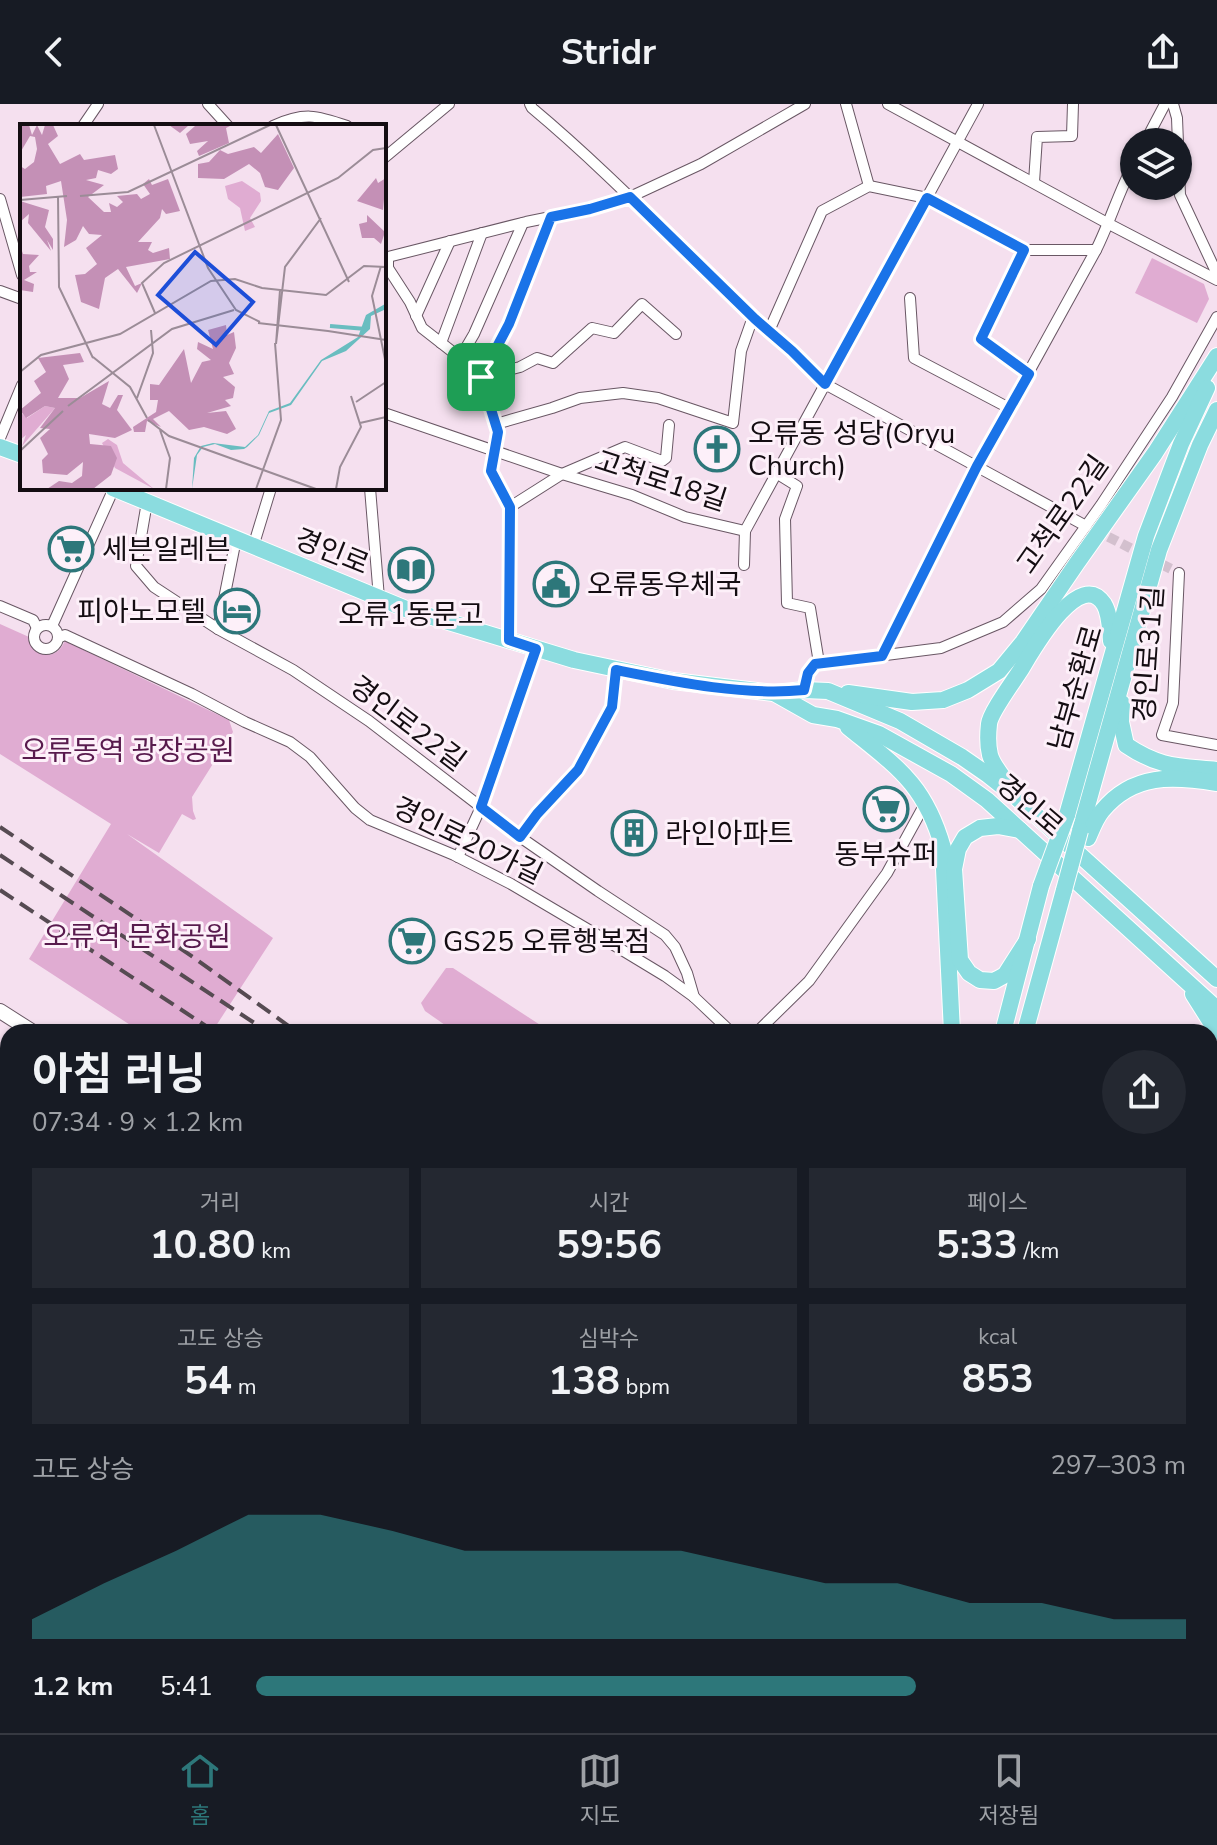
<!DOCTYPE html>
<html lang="ko">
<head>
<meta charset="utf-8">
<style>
	body { margin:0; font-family:"Nunito Sans","Noto Sans KR",sans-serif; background:#242831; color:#f1f3f6; height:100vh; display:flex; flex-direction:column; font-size:30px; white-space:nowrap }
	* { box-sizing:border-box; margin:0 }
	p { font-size:26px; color:#9ea1a6 }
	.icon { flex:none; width:44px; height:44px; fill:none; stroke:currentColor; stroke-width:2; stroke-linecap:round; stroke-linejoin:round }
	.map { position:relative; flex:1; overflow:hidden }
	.side { position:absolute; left:0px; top:920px; width:1218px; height:710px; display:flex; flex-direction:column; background:#171b24; border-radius:24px 24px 0 0; box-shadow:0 2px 6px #0004 }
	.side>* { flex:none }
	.tools { position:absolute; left:1120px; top:24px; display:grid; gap:16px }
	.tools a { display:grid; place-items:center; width:72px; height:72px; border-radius:50%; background:#171b24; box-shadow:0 2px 6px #0004; font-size:40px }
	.pin { position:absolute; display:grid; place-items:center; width:68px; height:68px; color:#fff; margin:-34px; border-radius:16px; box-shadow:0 4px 12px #0006 }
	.round { display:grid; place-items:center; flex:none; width:84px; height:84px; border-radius:42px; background:#242831 }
	.headline { display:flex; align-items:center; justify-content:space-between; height:136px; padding:0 32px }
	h1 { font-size:44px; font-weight:700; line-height:60px }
	.stats { display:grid; grid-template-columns:repeat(3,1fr); gap:12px; height:136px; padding:8px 32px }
	.stats div { display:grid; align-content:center; border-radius:0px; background:#242831; text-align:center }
	.stats b { font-size:40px; font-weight:700 }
	.stats small { font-size:22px; font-weight:400 }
	.stats p { font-size:22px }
	.chart { height:224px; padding:16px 32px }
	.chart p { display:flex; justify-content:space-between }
	.chart svg { width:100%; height:144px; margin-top:8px; fill:#2d777a; opacity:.7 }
	ul { padding:0 32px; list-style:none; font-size:26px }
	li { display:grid; grid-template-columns:128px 96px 1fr; align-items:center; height:60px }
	li i { height:20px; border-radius:10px; background:#2d777a }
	header { display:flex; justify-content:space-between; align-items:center; height:104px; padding:0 32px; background:#171b24; font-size:36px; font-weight:700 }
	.tab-bar { display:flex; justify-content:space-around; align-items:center; height:112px; border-top:2px solid #363941; background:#171b24; font-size:22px; color:#9ea1a6 }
	.tab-bar a { display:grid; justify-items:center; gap:4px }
	.tab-bar .active { color:#2d777a }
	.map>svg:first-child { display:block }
	.green { fill:#e0acd2 }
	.forest { fill:#c490b6 }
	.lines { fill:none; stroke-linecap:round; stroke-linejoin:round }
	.minor-tunnel { stroke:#d3c0ce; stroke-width:10; stroke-dasharray:10 5; stroke-linecap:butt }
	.minor-casing { stroke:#695764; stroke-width:12 }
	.secondary-casing { stroke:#695764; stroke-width:16 }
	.primary-casing { stroke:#fff; stroke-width:18 }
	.minor { stroke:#fff; stroke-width:10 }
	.secondary { stroke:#fff; stroke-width:14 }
	.primary { stroke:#8bdcdf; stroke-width:16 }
	.rail { stroke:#564b52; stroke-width:4; stroke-dasharray:16 8; stroke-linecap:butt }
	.primary-bridge-casing { stroke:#fff; stroke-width:18; stroke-linecap:butt }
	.primary-bridge { stroke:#8bdcdf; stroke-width:16 }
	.route-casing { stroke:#fff; stroke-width:16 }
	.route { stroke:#1a73e8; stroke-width:10 }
	.labels { text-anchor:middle; stroke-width:6; stroke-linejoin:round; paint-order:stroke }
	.poi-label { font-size:28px; fill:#140d12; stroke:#fdf0f9; text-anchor:start }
	.street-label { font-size:28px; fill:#140d12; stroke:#fdf0f9 }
	.park-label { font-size:28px; fill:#581a4d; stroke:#fdf0f9 }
	.inset-river { fill:none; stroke:#69bdc0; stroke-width:4 }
	.inset-road { fill:none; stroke:#9b8c97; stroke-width:2 }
	.view { fill:#1d4ed8; fill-opacity:0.15; stroke:#1d4ed8; stroke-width:4 }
	.inset-edge { fill:none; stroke:#140d12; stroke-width:4 }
</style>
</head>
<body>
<header><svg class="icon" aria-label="back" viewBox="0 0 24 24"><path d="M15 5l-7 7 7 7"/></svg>Stridr<svg class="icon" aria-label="share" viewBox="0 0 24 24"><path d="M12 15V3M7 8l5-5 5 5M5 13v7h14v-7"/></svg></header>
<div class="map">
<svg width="1217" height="1629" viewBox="0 0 1217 1629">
	<rect width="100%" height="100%" fill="#f5e0ef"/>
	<g class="green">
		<path d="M1152,154L1204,180L1209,195L1197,219L1135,189Z"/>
		<path d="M0,520L29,533C38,552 54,559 65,537L229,616L233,628L192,693L193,707L196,715L193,716L182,710L159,749L127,730L273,834L212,928H141L29,855L111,720L0,650Z"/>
		<path d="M446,864H453L551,928H455L425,907L421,899Z"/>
	</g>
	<path class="forest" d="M8,1578V1622H349L346,1629H0V1589Z"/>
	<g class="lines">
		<path class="minor-tunnel" d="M1095,426L1179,469"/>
		<g class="minor-casing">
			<g id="minor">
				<path d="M208,0L228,22"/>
				<path d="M530,0L532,4C599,60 660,123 723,184C756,217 792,247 825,280L1086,422"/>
				<path d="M846,0L869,82"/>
				<path d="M888,0L1109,120L1217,176"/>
				<path d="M1173,0L1177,14L1180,91L1217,170"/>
				<path d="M83,22L98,0"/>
				<path d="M273,22C304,8 316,11 347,22"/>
				<path d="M1145,38L1165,0"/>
				<path d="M384,54L449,0"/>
				<path d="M1034,78L1037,33L1072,32L1073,0"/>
				<path d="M0,95L22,171"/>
				<path d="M1024,146L981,235L1029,270"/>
				<path d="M388,153V164L410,198L422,224L463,256L483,275L498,328L491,367L510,403L509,536"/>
				<path d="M384,154L526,118L590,105L630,93L701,60L805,0"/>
				<path d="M0,187L22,195"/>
				<path d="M910,194L914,254L1009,304"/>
				<path d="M416,212L450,137"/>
				<path d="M769,227L822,107L869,82L927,94L1024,146H1096"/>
				<path d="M441,239L482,129"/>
				<path d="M460,254L474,230L523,119"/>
				<path d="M481,273L520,263L537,254L553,259L592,224L614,229L642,200L676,230"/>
				<path d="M481,273L509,220L551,113"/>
				<path d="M384,309L562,370L632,391L685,413L745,427L978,0"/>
				<path d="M496,320L552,304L580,294L623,289L658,294L733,319L741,247L753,213"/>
				<path d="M0,334L22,281"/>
				<path d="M776,369L797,382L785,415L787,499L810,504L819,559"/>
				<path d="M370,384L379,494"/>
				<path d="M147,398L136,462L154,483L218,525L293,566L369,617L520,733L598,787L665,831L675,843L687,869L694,893"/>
				<path d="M510,403L562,370L625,343L662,357L666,354L669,321"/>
				<path d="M253,443L271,384"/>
				<path d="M744,461L745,427"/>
				<path d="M1179,469L1173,599L1162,631L1217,641"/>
				<path d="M0,502L33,516L37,524"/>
				<circle cx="46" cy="533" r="12"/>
				<path d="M52,522L114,384"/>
				<path d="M218,525L236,435"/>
				<path d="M58,534L65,531L192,590L245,618L290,638L310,653L355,704L370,716L454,751L511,780L594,829L665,872L694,893L731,928"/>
				<path d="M882,552L977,362L1096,146C1110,118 1119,87 1134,59"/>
				<path d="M804,586L808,569L815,560L941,544L1003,518L1041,485L1101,401L1172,293L1217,213"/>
				<path d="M520,733L537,710L578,666L612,603L616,566"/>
				<path d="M458,753L481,703L536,545"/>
				<path d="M757,928L809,877L887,769L926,698"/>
				<path d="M0,952L8,949"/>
				<path d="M0,1068L8,1073"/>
				<path d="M0,1180L8,1165"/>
				<path d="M0,1241L8,1246"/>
				<path d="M0,1368L8,1365"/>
				<path d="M1210,1580L1217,1577"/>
				<path d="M622,1622L623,1629"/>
				<path d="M718,1622L719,1629"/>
				<path d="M815,1622L816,1629"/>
				<path d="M214,1629L219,1622"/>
				<path d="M264,1629L268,1622"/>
				<path d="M443,1629L445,1622"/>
				<path d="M587,1629L594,1622"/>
			</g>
		</g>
		<g class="secondary-casing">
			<g id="secondary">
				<path d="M0,907L33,928"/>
				<path d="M893,1622V1629"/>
			</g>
		</g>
		<g class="primary-casing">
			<g id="primary">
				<path d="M0,343L22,351"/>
				<path d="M113,384L406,505L574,556L673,577L774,589L804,586L828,587L900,617L962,653L988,671L1017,694L1217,875"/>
				<path d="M774,589L813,611L837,615L879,630L951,670L987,696L1217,905"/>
				<path d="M848,589L912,598L943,596L968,586L999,567L1023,538L1077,459L1155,349L1217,252"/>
				<path d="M1122,599L1121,618L1126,641C1160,664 1178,662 1217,666"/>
				<path d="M848,623C897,663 925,680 943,744L952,928"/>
				<path d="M1010,683C1004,674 993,662 990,651C988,643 988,629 989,620C990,609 1013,578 1020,567C1031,549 1079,462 1104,500C1110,510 1110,525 1111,537"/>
				<path d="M1067,711L1146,432L1181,340L1207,284"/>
				<path d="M1020,726L998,722L980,724L965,733L958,745L954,765L960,856L969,869L980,876L994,877L1005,871L1028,835"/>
				<path d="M1080,727L1159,446L1200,341L1217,306"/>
				<path d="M1088,734C1092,725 1096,714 1102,707C1133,669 1173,672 1217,679"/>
				<path d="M1193,890L1217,928"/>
				<path d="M1003,928L1041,782"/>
				<path d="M1025,928L1064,786"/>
				<path d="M1210,1084L1217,1070"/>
				<path d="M1210,1104L1217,1094"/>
				<path d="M871,1622V1629"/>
				<path d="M839,1629V1622"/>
			</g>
		</g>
		<use href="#minor" class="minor"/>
		<use href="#secondary" class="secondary"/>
		<use href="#primary" class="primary"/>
		<g class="rail">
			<path d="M0,723L193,853L297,928"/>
			<path d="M0,751L268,928"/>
			<path d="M0,786L215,928"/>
			<path d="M1138,1622L1142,1629"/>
			<path d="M1156,1622L1159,1629"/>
		</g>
		<g class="primary-bridge-casing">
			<g id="primary-bridge">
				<path d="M1041,782L1067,711"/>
				<path d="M1064,786L1080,727"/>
			</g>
		</g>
		<use href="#primary-bridge" class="primary-bridge"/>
	</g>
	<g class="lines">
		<g class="route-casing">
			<path id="route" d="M630,93L755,215L792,247L825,280L927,94L1024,146L981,235L1029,270L977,362L882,552L815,560L808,569L804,586C743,592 676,578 616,566L612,603L578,666L537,710L520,733L481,703L536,545L509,536L510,403L491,367L498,328L481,273L509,220L551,113L590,105Z"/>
		</g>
		<use href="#route" class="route"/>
	</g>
	<defs>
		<g id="church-ring" transform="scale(2.3)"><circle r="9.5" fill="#fdf0f9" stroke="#2d777a" stroke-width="1.5"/><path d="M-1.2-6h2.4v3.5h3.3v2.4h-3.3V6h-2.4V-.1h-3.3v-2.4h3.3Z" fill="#2d777a"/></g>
		<g id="supermarket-ring" transform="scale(2.3)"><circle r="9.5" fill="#fdf0f9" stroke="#2d777a" stroke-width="1.5"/><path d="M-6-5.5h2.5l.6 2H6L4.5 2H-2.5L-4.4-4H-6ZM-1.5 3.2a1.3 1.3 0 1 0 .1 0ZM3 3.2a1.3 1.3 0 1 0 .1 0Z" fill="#2d777a"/></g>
		<g id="library-ring" transform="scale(2.3)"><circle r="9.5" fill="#fdf0f9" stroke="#2d777a" stroke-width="1.5"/><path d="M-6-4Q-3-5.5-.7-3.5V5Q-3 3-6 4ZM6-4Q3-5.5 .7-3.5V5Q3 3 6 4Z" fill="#2d777a"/></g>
		<g id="civic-ring" transform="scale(2.3)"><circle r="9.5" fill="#fdf0f9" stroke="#2d777a" stroke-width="1.5"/><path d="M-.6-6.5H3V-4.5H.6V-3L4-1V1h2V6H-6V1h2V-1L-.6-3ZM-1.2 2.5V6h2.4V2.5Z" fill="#2d777a"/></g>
		<g id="hotel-ring" transform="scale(2.3)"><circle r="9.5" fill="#fdf0f9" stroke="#2d777a" stroke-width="1.5"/><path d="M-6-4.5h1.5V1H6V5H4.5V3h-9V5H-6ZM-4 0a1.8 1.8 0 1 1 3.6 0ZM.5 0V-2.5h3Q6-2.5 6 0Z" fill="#2d777a"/></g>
		<g id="building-ring" transform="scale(2.3)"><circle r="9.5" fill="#fdf0f9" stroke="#2d777a" stroke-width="1.5"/><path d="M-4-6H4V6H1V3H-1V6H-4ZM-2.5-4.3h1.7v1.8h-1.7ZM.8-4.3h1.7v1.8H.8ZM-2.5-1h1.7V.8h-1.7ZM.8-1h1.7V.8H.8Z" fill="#2d777a"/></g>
	</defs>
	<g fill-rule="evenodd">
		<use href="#church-ring" x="717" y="345"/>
		<use href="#supermarket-ring" x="71" y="445"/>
		<use href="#library-ring" x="411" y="466"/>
		<use href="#civic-ring" x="556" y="480"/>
		<use href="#hotel-ring" x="237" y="507"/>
		<use href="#supermarket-ring" x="886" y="705"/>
		<use href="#building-ring" x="634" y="729"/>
		<use href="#supermarket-ring" x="412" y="837"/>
	</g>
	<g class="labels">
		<g class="poi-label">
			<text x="748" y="339">오류동 성당(Oryu<tspan x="748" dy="32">Church)</tspan></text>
			<text x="102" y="455">세븐일레븐</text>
			<text x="587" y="490">오류동우체국</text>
			<text x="206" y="517" text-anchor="end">피아노모텔</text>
			<text x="411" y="520" text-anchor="middle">오류1동문고</text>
			<text x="665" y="739">라인아파트</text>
			<text x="886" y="760" text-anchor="middle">동부슈퍼</text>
			<text x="443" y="847">GS25 오류행복점</text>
		</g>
		<g class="street-label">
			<text transform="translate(661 376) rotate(18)" y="10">고척로18길</text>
			<text transform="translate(1062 410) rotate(-55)" y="10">고척로22길</text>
			<text transform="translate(332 447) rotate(22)" y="10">경인로</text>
			<text transform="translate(1148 550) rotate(-86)" y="10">경인로31길</text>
			<text transform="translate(1075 584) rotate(-74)" y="10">남부순환로</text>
			<text transform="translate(408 619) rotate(37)" y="10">경인로22길</text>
			<text transform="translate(1030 701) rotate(41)" y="10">경인로</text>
			<text transform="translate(468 736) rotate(26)" y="10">경인로20가길</text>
		</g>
		<g class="park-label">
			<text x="128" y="656">오류동역 광장공원</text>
			<text x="137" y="842">오류역 문화공원</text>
		</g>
	</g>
	<g transform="translate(20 20)">
		<rect width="366" height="366" fill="#f5e0ef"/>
		<path d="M222,57L240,69L241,77L230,94L235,103L225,107L220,84L208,75L205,62ZM25,282L35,284L2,322L6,311L0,316V288L7,294ZM88,315L97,321L103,339L134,365L95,344L82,319Z" fill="#e0acd2"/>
		<path d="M0,1H9L12,11L17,1L22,11L25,1H33L38,12L28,20L40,40L60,30L64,36L95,31L98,45L91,50L78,46L76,54L66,56L84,61L68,73L84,88H91L89,79L97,83L103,78L97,72L117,70L121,75L130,70L123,60L129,55L132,61L148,55L160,87L146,90L142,85L140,94L118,118H132L128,126L133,129L149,124L150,135L106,143L115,162L122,159L117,169L98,145L85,154L79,185L61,178L55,151L65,150L77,140L66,124L82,111L69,110L63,102L56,116L44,123L47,96L41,57L26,62L27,70L0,73V42L5,45L14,38L17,25L15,13L10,12L0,29ZM149,1H172L176,2L212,1L206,4L209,19L179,32L177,27L188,17L170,20L166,10L175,2L169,1L160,9ZM258,10L274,44L258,66L245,63L240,49L229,40L204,55L178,54V40L189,38L200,26L208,30L234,23L241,29ZM356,54L358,59L366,54L363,86L337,77ZM0,77L29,86L25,103L33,115V126L27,116L31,127L8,99L9,90L0,98ZM347,91L365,108L361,120L354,114H342L339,100L347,98ZM0,121L3,130L19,131L9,142L10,148H17L4,156L14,160L13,168L0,166ZM206,201L207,211L214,208L216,224L209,239L214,250L203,253L215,263L213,274L205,276L211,282L187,289L206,287L216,305L207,310L184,303L169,306L149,287L133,295L141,303L127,297L125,308H114L113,303L136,288L138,276H130V260L139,261L164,225L171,259L182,238L191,236L177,225L178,218L193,225L188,206ZM60,229L64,238L43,241L49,255L38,274H60L89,257L82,280L90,284L98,271H103L97,286L112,306L95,314L69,310L70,320L91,322L97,334L91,351L73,365H27L39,357L52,359L62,352L63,338L47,351L23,349L22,336L28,330L20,314L30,305L20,304L35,284L25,282L6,294L0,286L21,269L14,257L26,248L18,234Z" fill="#c490b6"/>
		<path d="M366,145V185L351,192L350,205L326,227L302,237L271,281L249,289L239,311L227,323L224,325L211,326L195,320L183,323L177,331L172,365L174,334L181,322L193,319L225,323L238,311L249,287L270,279L301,236L338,213L346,191L365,180Z" fill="#69bdc0"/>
		<path class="inset-river" d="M310,202L346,205"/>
		<path class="inset-road" d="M134,1L188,144L216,186L240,198M256,1L329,158M38,72L39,163L73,234M60,72L108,68L250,1M0,76L47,72M361,142L352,172L366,240M260,166L256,220L265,143L301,94M135,189L122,159L144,139L318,54L353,26L366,24M238,199L308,207M308,207L366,216M73,233L110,263L127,294M0,248L21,231L100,210L191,157L215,155L242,164L306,171L344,142L366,143M117,274L133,229L131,206M336,278L366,258M48,282L152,205L214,186M128,296L149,312L296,365M340,299L366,293M140,306L150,334L146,365M0,327L43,287M236,365L261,296L255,219M316,365L320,343L341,303L331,272"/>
		<path class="view" d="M175,128L233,178L196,221L138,171Z"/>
		<rect width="366" height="366" class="inset-edge"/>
	</g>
</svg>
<div class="tools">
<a><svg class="icon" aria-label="layers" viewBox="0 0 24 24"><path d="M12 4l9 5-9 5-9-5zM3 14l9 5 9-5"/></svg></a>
</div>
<div class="pin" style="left:481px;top:273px;background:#1e9e55"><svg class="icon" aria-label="arrive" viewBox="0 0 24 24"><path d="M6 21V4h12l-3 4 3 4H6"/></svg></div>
<section class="side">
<div class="headline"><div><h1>아침 러닝</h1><p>07:34 · 9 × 1.2 km</p></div><a class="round"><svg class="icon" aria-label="share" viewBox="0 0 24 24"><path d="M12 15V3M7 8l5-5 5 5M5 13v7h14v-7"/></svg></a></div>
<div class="stats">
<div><p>거리</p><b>10.80<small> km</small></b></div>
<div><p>시간</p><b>59:56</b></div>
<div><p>페이스</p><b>5:33<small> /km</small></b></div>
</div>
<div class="stats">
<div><p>고도 상승</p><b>54<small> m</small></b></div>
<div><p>심박수</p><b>138<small> bpm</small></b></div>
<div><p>kcal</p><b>853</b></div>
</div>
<div class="chart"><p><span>고도 상승</span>297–303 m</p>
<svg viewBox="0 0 160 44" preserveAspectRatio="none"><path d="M0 44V38L10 27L20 17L30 6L40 6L50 11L60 17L70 17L80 17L90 17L100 22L110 27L120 27L130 33L140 33L150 38L160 38V44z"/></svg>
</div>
<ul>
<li><b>1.2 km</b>5:41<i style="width:71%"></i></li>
</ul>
</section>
</div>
<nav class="tab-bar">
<a class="active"><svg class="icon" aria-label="home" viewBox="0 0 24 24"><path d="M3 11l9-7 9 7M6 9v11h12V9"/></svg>홈</a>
<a><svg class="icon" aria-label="map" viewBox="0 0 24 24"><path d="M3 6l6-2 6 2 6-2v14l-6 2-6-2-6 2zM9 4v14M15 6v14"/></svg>지도</a>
<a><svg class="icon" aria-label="saved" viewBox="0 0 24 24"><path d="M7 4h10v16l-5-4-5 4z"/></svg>저장됨</a>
</nav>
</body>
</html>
